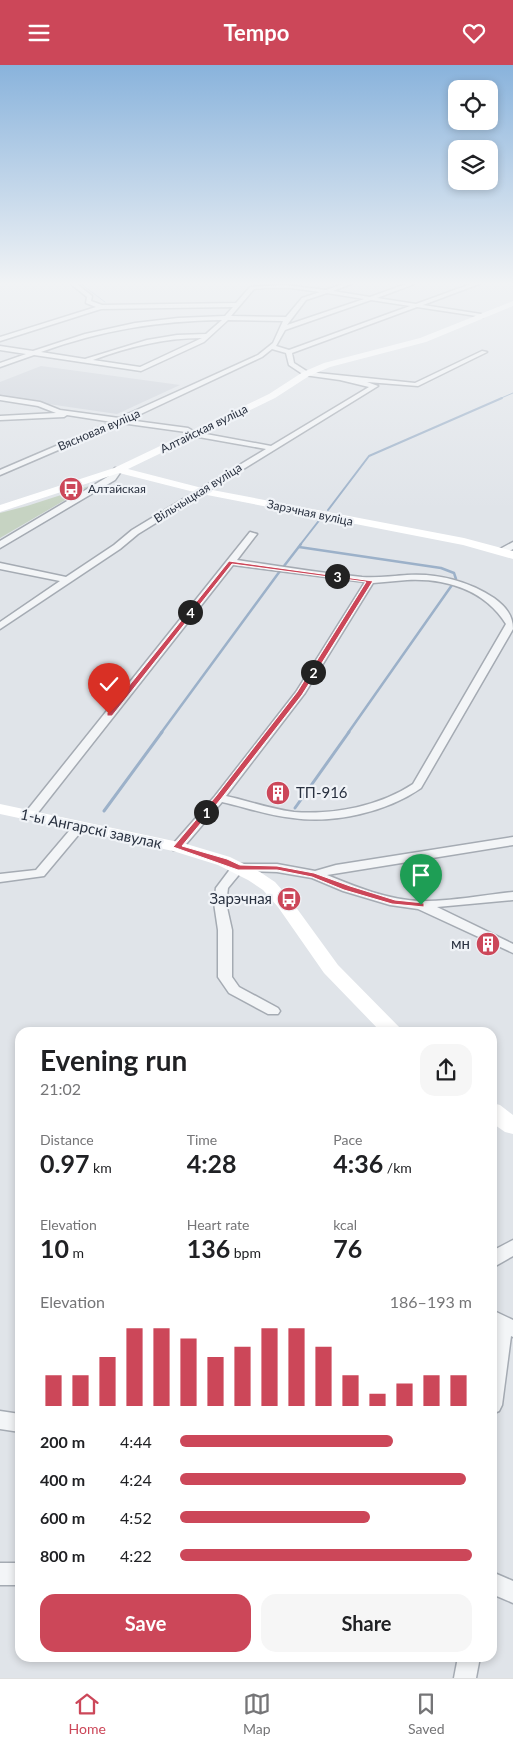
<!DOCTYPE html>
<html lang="en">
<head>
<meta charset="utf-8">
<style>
	body { margin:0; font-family:Lato,sans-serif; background:#f6f6f6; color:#202124; height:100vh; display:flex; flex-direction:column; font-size:19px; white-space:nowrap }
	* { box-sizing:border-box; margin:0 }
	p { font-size:16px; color:#757577 }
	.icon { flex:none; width:28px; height:28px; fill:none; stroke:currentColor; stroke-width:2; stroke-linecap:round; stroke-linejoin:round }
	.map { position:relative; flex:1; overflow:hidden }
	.details { position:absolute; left:15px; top:962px; width:482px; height:635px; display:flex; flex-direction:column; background:#fff; border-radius:15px; box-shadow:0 2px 8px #0003 }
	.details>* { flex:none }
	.buttons { position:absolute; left:448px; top:15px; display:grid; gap:10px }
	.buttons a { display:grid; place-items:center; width:50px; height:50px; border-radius:10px; background:#fff; box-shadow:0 2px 8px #0003; font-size:25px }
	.pin { position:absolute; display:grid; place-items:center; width:42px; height:42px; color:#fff; margin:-51px -21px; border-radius:50% 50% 50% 0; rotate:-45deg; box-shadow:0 0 5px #0007 }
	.pin .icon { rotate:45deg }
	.km { position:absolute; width:25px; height:25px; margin:-12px; border-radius:50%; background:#222; color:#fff; font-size:14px; line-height:25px; text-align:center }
	.round { display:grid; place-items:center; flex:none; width:52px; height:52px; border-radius:15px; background:#f6f6f6 }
	.summary { display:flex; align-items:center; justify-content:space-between; height:85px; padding:0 25px }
	h1 { font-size:28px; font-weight:700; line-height:38px }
	.metrics { display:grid; grid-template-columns:repeat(3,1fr); gap:8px; height:85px; padding:5px 25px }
	.metrics div { display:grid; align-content:center }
	.metrics b { font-size:25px; font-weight:700 }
	.metrics small { font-size:14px; font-weight:400 }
	.metrics p { font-size:14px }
	.chart { height:140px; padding:10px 25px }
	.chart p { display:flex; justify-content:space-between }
	.chart svg { width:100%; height:90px; margin-top:5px; stroke:#cc4759; stroke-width:6 }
	.action { display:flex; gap:10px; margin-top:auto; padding:10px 25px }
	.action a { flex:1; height:58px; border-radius:15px; background:#cc4759; color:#fff; font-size:20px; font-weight:700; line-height:58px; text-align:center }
	.action a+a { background:#f6f6f6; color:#202124 }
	ul { padding:0 25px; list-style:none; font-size:16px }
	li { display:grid; grid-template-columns:80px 60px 1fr; align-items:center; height:38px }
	li i { height:12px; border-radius:6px; background:#cc4759 }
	header { display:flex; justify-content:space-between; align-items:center; height:65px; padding:0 25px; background:#cc4759; color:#fff; font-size:22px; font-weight:700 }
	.tab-bar { display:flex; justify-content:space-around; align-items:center; height:70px; border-top:1px solid #e0e0e0; background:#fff; font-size:14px; color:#757577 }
	.tab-bar a { display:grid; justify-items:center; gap:2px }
	.tab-bar .selected { color:#cc4759 }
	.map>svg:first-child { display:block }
	.built { fill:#ced3db }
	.green { fill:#c6d3c2 }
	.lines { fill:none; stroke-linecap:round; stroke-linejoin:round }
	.stream-far3 { stroke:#9cb1c9; stroke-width:1 }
	.stream-far2 { stroke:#9cb1c9; stroke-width:2 }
	.stream-far1 { stroke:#9cb1c9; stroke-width:2.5 }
	.stream { stroke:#9cb1c9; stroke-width:3 }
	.street-casing { stroke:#a5abb3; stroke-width:3 }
	.street { fill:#f3f5f7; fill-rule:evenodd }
	.secondary { fill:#fff; fill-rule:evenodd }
	.route { fill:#cc4759; stroke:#fff }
	.labels { text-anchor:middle; stroke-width:4.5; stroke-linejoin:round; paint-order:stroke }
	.far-street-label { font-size:12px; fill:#293140; stroke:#f0f3f7 }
	.far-poi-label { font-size:12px; fill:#293140; stroke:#f0f3f7; text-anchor:start }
	.poi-label { font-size:15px; fill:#293140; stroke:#f0f3f7; text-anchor:end }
	.street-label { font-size:15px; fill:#293140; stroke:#f0f3f7 }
</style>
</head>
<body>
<header><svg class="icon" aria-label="menu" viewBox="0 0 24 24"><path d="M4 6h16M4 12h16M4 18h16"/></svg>Tempo<svg class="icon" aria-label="heart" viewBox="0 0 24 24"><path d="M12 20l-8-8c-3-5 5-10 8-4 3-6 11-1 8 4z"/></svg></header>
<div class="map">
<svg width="513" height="1613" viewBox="0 0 513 1613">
	<rect width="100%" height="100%" fill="#e0e4e9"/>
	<path class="built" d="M41,301L180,320L117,349L0,332V317Z"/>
	<path class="green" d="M89,421L0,473V448L27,441Z"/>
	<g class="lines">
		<g class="stream-far3">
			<path d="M81,219L105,237"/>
			<path d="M499,334L513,328"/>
		</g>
		<g class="stream-far2">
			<path d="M328,445L369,391L502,333"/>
			<path d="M300,480L321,453"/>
		</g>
		<g class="stream-far1">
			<path d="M299,482L441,503L454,508L456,514"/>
			<path d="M284,501L301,479"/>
			<path d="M161,668L280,506"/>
			<path d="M348,668L452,520"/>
		</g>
		<g class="stream">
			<path d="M295,743L349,667"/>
			<path d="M104,746L162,667"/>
		</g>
		<g class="street-casing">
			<g id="street">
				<path d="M71,219H77L92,231L91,236L102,240L236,238L250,222L285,220L326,225L343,219H351L333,226L370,232L406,219H414L377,233L416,239L471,219H479L423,240L481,249L483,252L417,242L292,288L294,298L308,307L415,318L482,286L487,287L418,321L367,317L378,321L138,469L120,484L0,564V557L60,516L0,504V498L66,512L114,480L132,465L266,384L193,371L186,367L121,358L0,410V405L112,357L67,350L64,352L0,355V351L56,348L38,341L0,335V331L40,337L60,345L119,353L258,290L273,278L283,256L228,255L204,277L141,306L34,290L0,302V298L26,289L0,285V281L33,286L85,269L135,258L178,253L225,251L233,242L101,244L0,276V272L96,242L86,238L87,232ZM265,223H291L320,227L302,233L286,252L231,251L254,224ZM327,228L364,234L287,260L306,235ZM371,235L410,241L289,285L276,281L285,265ZM222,255L206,269L177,270L147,275L85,294L41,287C103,265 157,256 222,255ZM202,273L140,302L93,295C128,282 164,273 202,273ZM272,284L286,288L289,300L304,310L340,315L369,322L271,381L195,367L188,363L128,355L262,292Z"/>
				<path d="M115,403L122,405L115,415L0,483V476L109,411Z"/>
				<path d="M250,467L257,469L237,495C278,501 320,508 362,512C377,513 392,511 407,510C437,508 469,516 494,533C505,541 513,550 513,564L421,723C387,747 334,759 293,753C269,751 245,742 222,737L181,785H173L171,782L173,779L215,731L296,627L365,517L233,500L33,754H25L23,751L25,748ZM407,515C446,513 485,525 506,559L413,719C380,741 334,750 294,747C271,744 249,736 226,731L305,628L373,518Z"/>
				<path d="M513,477V484L506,488H500V484Z"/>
				<path d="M79,758L85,762L44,811L0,817V809L36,805L75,759Z"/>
				<path d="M513,772V780L327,810C356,822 389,835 420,836C449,837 484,830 513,827V835L437,842L513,879V888L418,844L390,840L343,826L312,813L277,807L242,806L228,823L226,838L232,865V912L239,922L278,943L280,946L278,949H268L229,928L218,912V865L214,838L216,823L234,799H277L315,806L336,800Z"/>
				<path d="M513,1175V1191L492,1203V1186Z"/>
				<path d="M492,1245L513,1255V1272L511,1271L502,1340L499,1346L492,1349V1275L494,1263L492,1262Z"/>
				<path d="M0,1346L20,1349V1367L0,1364Z"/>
				<rect x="0" y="1498" width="20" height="22"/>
				<path d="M492,1507L513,1516V1538L492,1529Z"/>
				<path d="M458,1592H480L476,1613H454Z"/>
			</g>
		</g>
		<use href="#street" class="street"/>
		<g class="secondary">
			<path d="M513,236V241L426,277L330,302L309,311L275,333L128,404L202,423L464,473L513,486V494L463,480L202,429L119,408L0,447V440L114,403L269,329L303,307L324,298L420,273Z"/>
			<path d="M0,739L183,778L230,792L260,807L275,817L290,834L338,900L405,968H382L324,908L278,842L263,825L248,815L218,800L173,786L0,749Z"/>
			<path d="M492,1038L500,1040L513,1050V1069L505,1067L492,1058Z"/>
		</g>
	</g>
	<linearGradient id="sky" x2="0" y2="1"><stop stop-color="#89b3dc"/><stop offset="0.49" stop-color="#f1f3f5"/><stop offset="1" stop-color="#f1f3f5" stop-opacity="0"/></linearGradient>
	<rect width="513" height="445" fill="url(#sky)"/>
	<path class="route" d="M229,496L373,516L302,630L221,734L182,781L227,794L240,800L277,801L314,808L350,821L395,835L424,838V842L392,839L344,825L312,812L277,805H238L173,782L216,731L297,627L366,517L232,499L112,651H107V648Z"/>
	<defs>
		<g id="bus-disc" transform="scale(1.25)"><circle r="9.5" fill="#cc4759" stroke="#f0f3f7"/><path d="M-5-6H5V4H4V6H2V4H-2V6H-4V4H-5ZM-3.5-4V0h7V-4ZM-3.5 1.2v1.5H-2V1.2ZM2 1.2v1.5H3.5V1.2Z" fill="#fff"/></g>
		<g id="building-disc" transform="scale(1.25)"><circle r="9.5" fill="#cc4759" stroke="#f0f3f7"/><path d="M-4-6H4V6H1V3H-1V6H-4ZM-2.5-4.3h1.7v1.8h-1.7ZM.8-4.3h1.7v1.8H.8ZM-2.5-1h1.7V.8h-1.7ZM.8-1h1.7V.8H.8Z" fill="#fff"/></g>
	</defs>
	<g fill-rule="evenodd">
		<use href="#bus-disc" x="71" y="424"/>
		<use href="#building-disc" x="278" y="728"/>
		<use href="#bus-disc" x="289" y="834"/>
		<use href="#building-disc" x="488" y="879"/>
	</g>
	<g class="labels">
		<g class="far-street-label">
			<text transform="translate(204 364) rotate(-26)" y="4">Алтайская вуліца</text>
			<text transform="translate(99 365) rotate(-23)" y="4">Вясновая вуліца</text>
			<text transform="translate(198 428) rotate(-32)" y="4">Вільчыцкая вуліца</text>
			<text transform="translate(310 448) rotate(12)" y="4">Зарэчная вуліца</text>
		</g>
		<g class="far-poi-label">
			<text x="88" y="428">Алтайская</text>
		</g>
		<g class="poi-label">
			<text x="296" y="733" text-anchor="start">ТП-916</text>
			<text x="272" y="839">Зарэчная</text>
			<text x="470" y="884">мн</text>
		</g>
		<g class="street-label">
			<text transform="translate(91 764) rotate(12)" y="5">1-ы Ангарскі завулак</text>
		</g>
	</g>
</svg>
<div class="buttons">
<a><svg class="icon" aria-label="locate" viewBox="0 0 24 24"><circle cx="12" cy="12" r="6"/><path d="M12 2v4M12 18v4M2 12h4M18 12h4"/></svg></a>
<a><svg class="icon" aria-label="layers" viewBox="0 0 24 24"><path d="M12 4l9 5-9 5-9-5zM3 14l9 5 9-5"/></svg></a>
</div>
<div class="pin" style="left:421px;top:840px;background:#1e9e55"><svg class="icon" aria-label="arrive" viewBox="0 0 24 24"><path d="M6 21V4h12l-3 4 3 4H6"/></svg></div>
<div class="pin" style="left:109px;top:649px;background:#d93025"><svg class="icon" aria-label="check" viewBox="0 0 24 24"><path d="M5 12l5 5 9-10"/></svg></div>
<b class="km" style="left:206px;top:747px">1</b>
<b class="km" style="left:313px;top:607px">2</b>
<b class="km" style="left:337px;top:511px">3</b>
<b class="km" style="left:190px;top:547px">4</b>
<section class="details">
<div class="summary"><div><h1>Evening run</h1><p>21:02</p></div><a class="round"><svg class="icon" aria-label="share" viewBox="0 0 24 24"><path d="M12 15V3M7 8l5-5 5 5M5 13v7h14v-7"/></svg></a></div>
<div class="metrics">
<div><p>Distance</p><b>0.97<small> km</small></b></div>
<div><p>Time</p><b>4:28</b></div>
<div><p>Pace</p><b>4:36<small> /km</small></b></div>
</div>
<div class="metrics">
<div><p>Elevation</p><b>10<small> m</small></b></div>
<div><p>Heart rate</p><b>136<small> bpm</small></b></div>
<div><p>kcal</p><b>76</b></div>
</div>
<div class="chart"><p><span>Elevation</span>186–193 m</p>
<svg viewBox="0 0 160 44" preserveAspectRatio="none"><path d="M5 44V29M15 44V29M25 44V20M35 44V6M45 44V6M55 44V11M65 44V20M75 44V15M85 44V6M95 44V6M105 44V15M115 44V29M125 44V38M135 44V33M145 44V29M155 44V29"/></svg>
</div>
<ul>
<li><b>200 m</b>4:44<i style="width:73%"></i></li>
<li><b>400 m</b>4:24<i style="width:98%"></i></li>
<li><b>600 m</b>4:52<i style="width:65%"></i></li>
<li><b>800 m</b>4:22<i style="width:100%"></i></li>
</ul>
<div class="action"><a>Save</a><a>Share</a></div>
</section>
</div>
<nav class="tab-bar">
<a class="selected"><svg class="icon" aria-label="home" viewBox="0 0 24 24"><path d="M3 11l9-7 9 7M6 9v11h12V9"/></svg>Home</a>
<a><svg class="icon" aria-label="map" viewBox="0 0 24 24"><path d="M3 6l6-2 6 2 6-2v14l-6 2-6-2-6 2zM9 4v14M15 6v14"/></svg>Map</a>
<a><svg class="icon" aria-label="saved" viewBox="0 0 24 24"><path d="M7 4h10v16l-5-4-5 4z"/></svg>Saved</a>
</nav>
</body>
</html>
